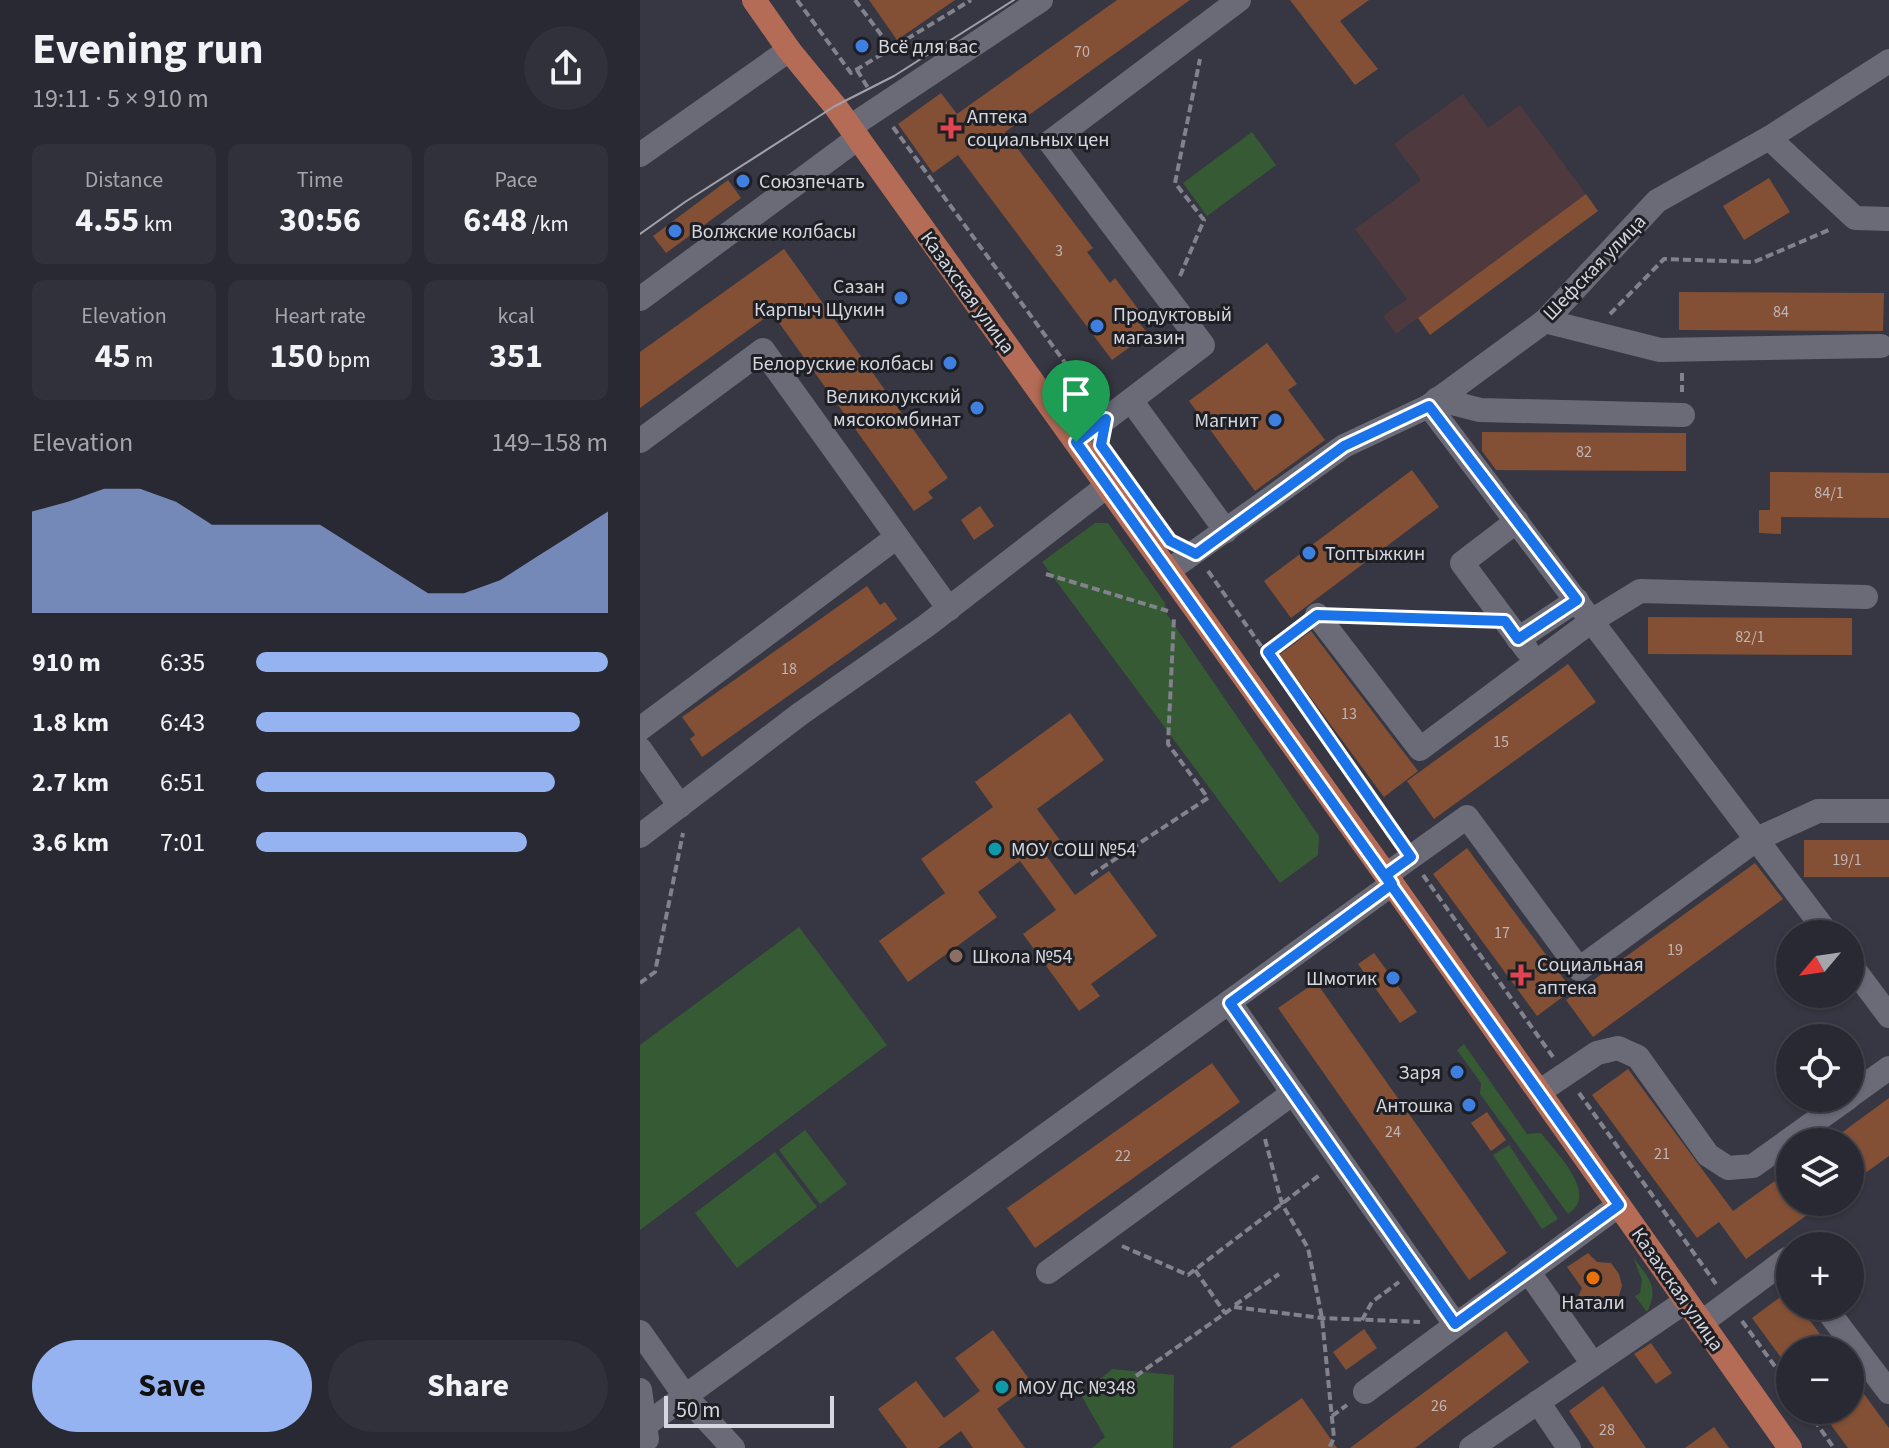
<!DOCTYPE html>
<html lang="en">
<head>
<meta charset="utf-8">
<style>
	body { margin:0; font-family:"Source Sans 3",sans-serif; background:#30313a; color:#f1f3f6; height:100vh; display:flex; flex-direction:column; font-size:30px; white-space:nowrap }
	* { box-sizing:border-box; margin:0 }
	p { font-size:26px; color:#a5a6ac }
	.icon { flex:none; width:44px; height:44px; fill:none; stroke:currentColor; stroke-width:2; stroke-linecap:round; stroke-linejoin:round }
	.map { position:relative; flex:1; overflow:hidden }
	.drawer { display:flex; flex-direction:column; background:#282932; width:640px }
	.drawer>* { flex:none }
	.needle { width:52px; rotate:241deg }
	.controls { position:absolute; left:1136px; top:920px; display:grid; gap:16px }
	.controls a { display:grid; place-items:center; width:88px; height:88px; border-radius:50%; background:#282932; box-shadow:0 2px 6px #0004,0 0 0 2px #44454d; font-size:40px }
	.scale { position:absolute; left:24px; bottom:20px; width:170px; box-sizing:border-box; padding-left:8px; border:4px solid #d6d6de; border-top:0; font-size:22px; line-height:28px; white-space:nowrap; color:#d6d6de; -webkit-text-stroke:6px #1e1f24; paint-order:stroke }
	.pin { position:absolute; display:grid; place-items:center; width:68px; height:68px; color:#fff; margin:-82px -34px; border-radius:50% 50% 50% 0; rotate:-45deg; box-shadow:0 0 8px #0007 }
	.pin .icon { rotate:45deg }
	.round { display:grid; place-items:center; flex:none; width:84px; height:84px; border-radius:42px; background:#30313a }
	.head { display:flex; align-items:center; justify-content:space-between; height:136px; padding:0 32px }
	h1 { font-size:44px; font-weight:700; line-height:60px }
	.figures { display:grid; grid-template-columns:repeat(3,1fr); gap:12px; height:136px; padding:8px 32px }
	.figures div { display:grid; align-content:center; border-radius:12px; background:#30313a; text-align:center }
	.figures b { font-size:34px; font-weight:700 }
	.figures small { font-size:22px; font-weight:400 }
	.figures p { font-size:22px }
	.chart { height:224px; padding:16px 32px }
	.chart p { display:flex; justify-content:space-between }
	.chart svg { width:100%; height:144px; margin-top:8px; fill:#95b2f1; opacity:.7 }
	.button { display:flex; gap:16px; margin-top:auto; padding:16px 32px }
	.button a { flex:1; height:92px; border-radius:48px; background:#95b2f1; color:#111; font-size:32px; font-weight:700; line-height:92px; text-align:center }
	.button a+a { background:#30313a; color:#f1f3f6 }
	ul { padding:0 32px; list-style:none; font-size:26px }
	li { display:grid; grid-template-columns:128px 96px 1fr; align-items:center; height:60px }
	li i { height:20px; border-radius:10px; background:#95b2f1 }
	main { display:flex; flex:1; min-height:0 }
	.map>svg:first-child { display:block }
	.industrial { fill:#4e393e }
	.green { fill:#365a33 }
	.building { fill:#835035 }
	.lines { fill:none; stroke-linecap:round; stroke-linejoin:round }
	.path { stroke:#81828b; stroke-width:4; stroke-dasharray:8 4; stroke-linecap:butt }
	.minor { stroke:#6b6b78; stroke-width:24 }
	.major { stroke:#b56c57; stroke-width:24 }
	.tram { stroke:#a1a1aa; stroke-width:2 }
	.route-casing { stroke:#fff; stroke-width:16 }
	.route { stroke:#1a73e8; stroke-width:10 }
	.shop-dot { fill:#3f7fe0; stroke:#1e1f24; stroke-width:3 }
	.health-dot { fill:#e0444e; stroke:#1e1f24; stroke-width:3 }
	.culture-dot { fill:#0f9aa8; stroke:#1e1f24; stroke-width:3 }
	.education-dot { fill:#8d6e63; stroke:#1e1f24; stroke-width:3 }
	.food-dot { fill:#e8710a; stroke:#1e1f24; stroke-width:3 }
	.labels { text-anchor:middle; stroke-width:6; stroke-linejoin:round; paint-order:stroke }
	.number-label { font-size:16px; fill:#c1b4b4 }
	.poi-label { font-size:20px; fill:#d6d6de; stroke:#1e1f24; text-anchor:start }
	.street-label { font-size:20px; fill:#d6d6de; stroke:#1e1f24 }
</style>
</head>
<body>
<main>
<section class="drawer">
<div class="head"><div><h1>Evening run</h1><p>19:11 · 5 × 910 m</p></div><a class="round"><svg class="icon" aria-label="share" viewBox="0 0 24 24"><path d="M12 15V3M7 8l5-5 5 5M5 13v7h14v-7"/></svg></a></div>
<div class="figures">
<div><p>Distance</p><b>4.55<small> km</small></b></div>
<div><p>Time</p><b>30:56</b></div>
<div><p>Pace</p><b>6:48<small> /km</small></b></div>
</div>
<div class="figures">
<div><p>Elevation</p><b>45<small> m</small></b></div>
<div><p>Heart rate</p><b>150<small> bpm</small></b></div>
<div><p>kcal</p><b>351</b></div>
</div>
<div class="chart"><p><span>Elevation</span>149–158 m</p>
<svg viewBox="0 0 160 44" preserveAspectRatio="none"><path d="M0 44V13L10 10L20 6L30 6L40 10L50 17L60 17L70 17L80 17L90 24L100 31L110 38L120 38L130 34L140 27L150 20L160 13V44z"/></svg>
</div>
<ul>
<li><b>910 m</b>6:35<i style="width:100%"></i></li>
<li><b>1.8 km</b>6:43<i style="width:92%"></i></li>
<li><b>2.7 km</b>6:51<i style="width:85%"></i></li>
<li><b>3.6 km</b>7:01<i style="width:77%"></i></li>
</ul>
<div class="button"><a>Save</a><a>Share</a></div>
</section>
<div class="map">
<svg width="1249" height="1448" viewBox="0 0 1249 1448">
	<rect width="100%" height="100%" fill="#363742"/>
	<path class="industrial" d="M823,94L848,128L880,105L946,194L756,334L743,316L767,299L715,229L781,180L754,144Z"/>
	<g class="green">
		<path d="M612,132L636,165L567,216L543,183Z"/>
		<path d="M455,523H468L525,603L526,613L679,836L678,855L640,883L402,562Z"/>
		<path d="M159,927L247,1045L0,1230V1045Z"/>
		<path d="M824,1044L887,1134L901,1133C915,1152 960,1194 928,1214L840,1094L841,1083L817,1050Z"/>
		<path d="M165,1130L207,1184L180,1204L139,1150Z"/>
		<path d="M869,1145L918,1219L902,1229L853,1155Z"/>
		<path d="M135,1152L177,1207L97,1268L55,1213Z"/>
		<path d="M993,1257C1008,1278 1020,1286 1007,1312L995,1296L1000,1293L1002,1280Z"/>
		<path d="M472,1369L534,1375L533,1448H452L465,1437L441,1395Z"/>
	</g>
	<g class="building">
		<path d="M229,0H315L257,40Z"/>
		<path d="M477,0H550L365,132L453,248L447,252L470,283L475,278L501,313L495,317L508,334L472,360L318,155L293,173L258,124L301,93L317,114Z"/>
		<path d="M650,0H729L700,21L738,69L715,85Z"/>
		<path d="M1129,178L1150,212L1104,240L1083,206Z"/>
		<path d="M88,180L101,198L26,253L13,236Z"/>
		<path d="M946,194L958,211L790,335L778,318Z"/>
		<path d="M144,249L308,478L288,492L293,498L274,511L132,313L0,408V352Z"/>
		<path d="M1039,292L1244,293L1243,331L1039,330Z"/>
		<path d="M627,343L657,384L648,390L685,440L615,491L549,401Z"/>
		<path d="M842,432L1046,433V471L856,470L842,451Z"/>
		<path d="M772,470L799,507L651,618L624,581Z"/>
		<path d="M1130,472L1249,473V518L1141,517V534L1119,533V510H1130Z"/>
		<path d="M340,506L354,526L334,540L321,520Z"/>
		<path d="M227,586L240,605L245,602L257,619L62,757L50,739L55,735L42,717Z"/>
		<path d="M1008,617L1212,618V655L1008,654Z"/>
		<path d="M671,631L778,771L744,797L639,655Z"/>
		<path d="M928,664L956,702L794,819L767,781Z"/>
		<path d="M430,713L464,760L397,809L422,843L405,854L435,895L469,871L517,936L451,984L460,996L439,1011L383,934L416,910L380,861L338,892L357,917L268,982L239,941L305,893L281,859L353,807L335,782Z"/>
		<rect x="1164" y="840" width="85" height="37"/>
		<path d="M827,848L932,990L897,1016L793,874Z"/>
		<path d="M1115,863L1143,899L953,1037L926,1000Z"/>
		<path d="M734,953L777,1012L760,1023L718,964Z"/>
		<path d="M676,982L867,1253L829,1280L638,1008Z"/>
		<path d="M572,1063L600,1102L395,1248L367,1208Z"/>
		<path d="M988,1069L1093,1211L1150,1170V1202H1185L1106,1259L1079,1222L1057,1238L952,1095Z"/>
		<path d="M1249,1098V1156L1210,1184V1142H1189Z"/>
		<path d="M847,1112L866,1140L851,1151L831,1123Z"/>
		<path d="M948,1253L957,1262L971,1263L979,1274L982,1286L977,1302L965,1308L954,1310L937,1299L942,1288L927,1267Z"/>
		<path d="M1150,1290V1306H1159L1192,1350H1150V1370L1112,1318Z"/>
		<path d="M724,1329L737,1348L706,1370L693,1352Z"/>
		<path d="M353,1330L392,1383L357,1409L385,1448H333L321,1431L298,1448H267L238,1409L276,1381L304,1418L340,1391L315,1358Z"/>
		<path d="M866,1331L889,1362L775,1448H710Z"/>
		<path d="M1011,1343L1032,1373L1016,1384L994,1354Z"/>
		<path d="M1210,1375L1249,1428V1448H1208L1180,1410H1210Z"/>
		<path d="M963,1386L1006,1448H954L929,1411Z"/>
		<path d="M662,1398L697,1448H590Z"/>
		<path d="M1074,1427L1089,1448H1045Z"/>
	</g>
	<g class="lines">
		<g class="path">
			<path d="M157,0L211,73L331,0"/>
			<path d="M215,0L251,48"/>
			<path d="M217,70L228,88"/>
			<path d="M253,127L453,401"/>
			<path d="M540,276L564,220L535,183L560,59"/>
			<path d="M970,314L1024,259L1114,262L1191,229"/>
			<path d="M1042,373V392"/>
			<path d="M568,571L757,838"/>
			<path d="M406,574L528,611"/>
			<path d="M707,616L838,620"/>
			<path d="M628,652L659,629"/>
			<path d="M451,875L568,798L528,744L534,617"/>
			<path d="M783,875L913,1057"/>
			<path d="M0,983L15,972L43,833"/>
			<path d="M939,1093L1076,1284"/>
			<path d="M625,1139L642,1204L668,1248L682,1318L694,1438L689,1448"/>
			<path d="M482,1246L548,1275L681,1174"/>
			<path d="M555,1270L585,1313"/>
			<path d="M595,1305L639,1274"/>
			<path d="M722,1320L732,1302L759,1282"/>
			<path d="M1102,1321L1150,1387"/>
			<path d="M496,1376L594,1307L682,1318L780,1322"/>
			<path d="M1167,1410L1194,1448"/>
			<path d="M692,1416L707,1405"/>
		</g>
		<g class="minor">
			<path d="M210,127L401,0"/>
			<path d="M1129,138L1215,218L1249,219"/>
			<path d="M0,155L149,50"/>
			<path d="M0,299L218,138"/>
			<path d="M905,321L1020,350L1241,346"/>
			<path d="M797,399L840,410L1043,415"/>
			<path d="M789,406L1188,934"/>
			<path d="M498,410L586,531"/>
			<path d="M0,441L123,350L309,609"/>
			<path d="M436,442L563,345L410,142L599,0"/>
			<path d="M877,521L822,563L887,650"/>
			<path d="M528,571L704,446L789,406L905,321L1017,201L1129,138L1249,61"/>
			<path d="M677,615L780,749L953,620L1000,591L1226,597"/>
			<path d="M878,639L937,600"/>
			<path d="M0,729L257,537"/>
			<path d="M0,749L40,806"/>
			<path d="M0,836L160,714L286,626L467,486"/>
			<path d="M746,875L827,817L939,969L1117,839L1178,811H1249"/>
			<path d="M1210,964L1249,1016"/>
			<path d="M590,1003L815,1324"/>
			<path d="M899,1092L957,1053L978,1048L998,1057L1068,1155L1088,1168L1113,1166L1208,1098"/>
			<path d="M1210,1096L1249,1068"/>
			<path d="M888,1271L953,1364"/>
			<path d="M408,1272L653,1093"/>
			<path d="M1184,1306L1249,1392"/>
			<path d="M1061,1323L1147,1259L1150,1262"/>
			<path d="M0,1332L45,1396L93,1448"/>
			<path d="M0,1390L7,1439"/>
			<path d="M725,1392L979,1205"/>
			<path d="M898,1402L929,1448"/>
			<path d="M0,1442L4,1426L752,884"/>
			<path d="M831,1448L1046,1301"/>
		</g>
		<path class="major" d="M114,0L149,50L195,106L746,875L1150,1448"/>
		<path class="tram" d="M0,234L45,202L195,106L254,76L374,0"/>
	</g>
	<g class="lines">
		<g class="route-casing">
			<path id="route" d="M436,442L979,1205L815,1324L590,1003L752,884L746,875L771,857L628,652L677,615L865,621L878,639L937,600L789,406L704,446L556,554L530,541L461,445L466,419L436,442"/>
		</g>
		<use href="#route" class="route"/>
	</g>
	<g class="shop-dot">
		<circle cx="222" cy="46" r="8"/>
		<circle cx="103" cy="181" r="8"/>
		<circle cx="35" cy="231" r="8"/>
		<circle cx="261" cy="298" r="8"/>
		<circle cx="457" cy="326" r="8"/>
		<circle cx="310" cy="363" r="8"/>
		<circle cx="337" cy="408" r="8"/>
		<circle cx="635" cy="420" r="8"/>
		<circle cx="669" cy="553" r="8"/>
		<circle cx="753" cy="978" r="8"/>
		<circle cx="817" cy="1072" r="8"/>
		<circle cx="829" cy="1105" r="8"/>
	</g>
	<g class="health-dot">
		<path d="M307 116h8v8h8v8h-8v8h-8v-8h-8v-8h8z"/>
		<path d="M877 963h8v8h8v8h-8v8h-8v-8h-8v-8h8z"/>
	</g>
	<g class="culture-dot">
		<circle cx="355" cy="849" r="8"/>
		<circle cx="362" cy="1387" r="8"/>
	</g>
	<circle class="education-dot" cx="316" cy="956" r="8"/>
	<circle class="food-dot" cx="953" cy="1278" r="8"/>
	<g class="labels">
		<g class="number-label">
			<text x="442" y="57">70</text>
			<text x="419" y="256">3</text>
			<text x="1141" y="317">84</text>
			<text x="944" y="457">82</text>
			<text x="1189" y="498">84/1</text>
			<text x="1110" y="642">82/1</text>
			<text x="149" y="674">18</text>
			<text x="709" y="719">13</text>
			<text x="861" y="747">15</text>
			<text x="1207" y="865">19/1</text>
			<text x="862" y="938">17</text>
			<text x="1035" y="955">19</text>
			<text x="753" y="1137">24</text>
			<text x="1022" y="1159">21</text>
			<text x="483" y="1161">22</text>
			<text x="799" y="1411">26</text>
			<text x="967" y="1435">28</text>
		</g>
		<g class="poi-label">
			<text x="238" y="53">Всё для вас</text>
			<text x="327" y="123">Аптека<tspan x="327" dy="23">социальных цен</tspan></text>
			<text x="119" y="188">Союзпечать</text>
			<text x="51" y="238">Волжские колбасы</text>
			<text x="245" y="293" text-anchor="end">Сазан<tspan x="245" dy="23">Карпыч Щукин</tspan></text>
			<text x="473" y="321">Продуктовый<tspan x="473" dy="23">магазин</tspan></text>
			<text x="294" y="370" text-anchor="end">Белоруские колбасы</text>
			<text x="321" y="403" text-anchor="end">Великолукский<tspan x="321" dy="23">мясокомбинат</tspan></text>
			<text x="619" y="427" text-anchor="end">Магнит</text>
			<text x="685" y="560">Топтыжкин</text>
			<text x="371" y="856">МОУ СОШ №54</text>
			<text x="332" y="963">Школа №54</text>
			<text x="897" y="971">Социальная<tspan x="897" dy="23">аптека</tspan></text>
			<text x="737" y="985" text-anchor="end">Шмотик</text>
			<text x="801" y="1079" text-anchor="end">Заря</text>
			<text x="813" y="1112" text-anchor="end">Антошка</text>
			<text x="953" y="1309" text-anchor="middle">Натали</text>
			<text x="378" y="1394">МОУ ДС №348</text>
		</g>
		<g class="street-label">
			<text transform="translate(954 267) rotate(-46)" y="7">Шефская улица</text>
			<text transform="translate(328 292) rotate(54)" y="7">Казахская улица</text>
			<text transform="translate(1038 1289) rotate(55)" y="7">Казахская улица</text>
		</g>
	</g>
</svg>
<div class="controls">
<a><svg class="needle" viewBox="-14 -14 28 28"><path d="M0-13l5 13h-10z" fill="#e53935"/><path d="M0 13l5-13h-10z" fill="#a5a6ac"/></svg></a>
<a><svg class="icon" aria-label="locate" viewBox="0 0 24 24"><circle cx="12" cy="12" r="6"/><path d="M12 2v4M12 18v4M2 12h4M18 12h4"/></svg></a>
<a><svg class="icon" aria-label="layers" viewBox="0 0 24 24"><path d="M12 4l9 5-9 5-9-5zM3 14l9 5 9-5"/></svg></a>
<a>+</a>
<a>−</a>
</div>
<div class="scale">50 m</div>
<div class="pin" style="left:436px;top:442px;background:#1e9e55"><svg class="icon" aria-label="arrive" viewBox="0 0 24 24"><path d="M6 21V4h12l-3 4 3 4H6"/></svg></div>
</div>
</main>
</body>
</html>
